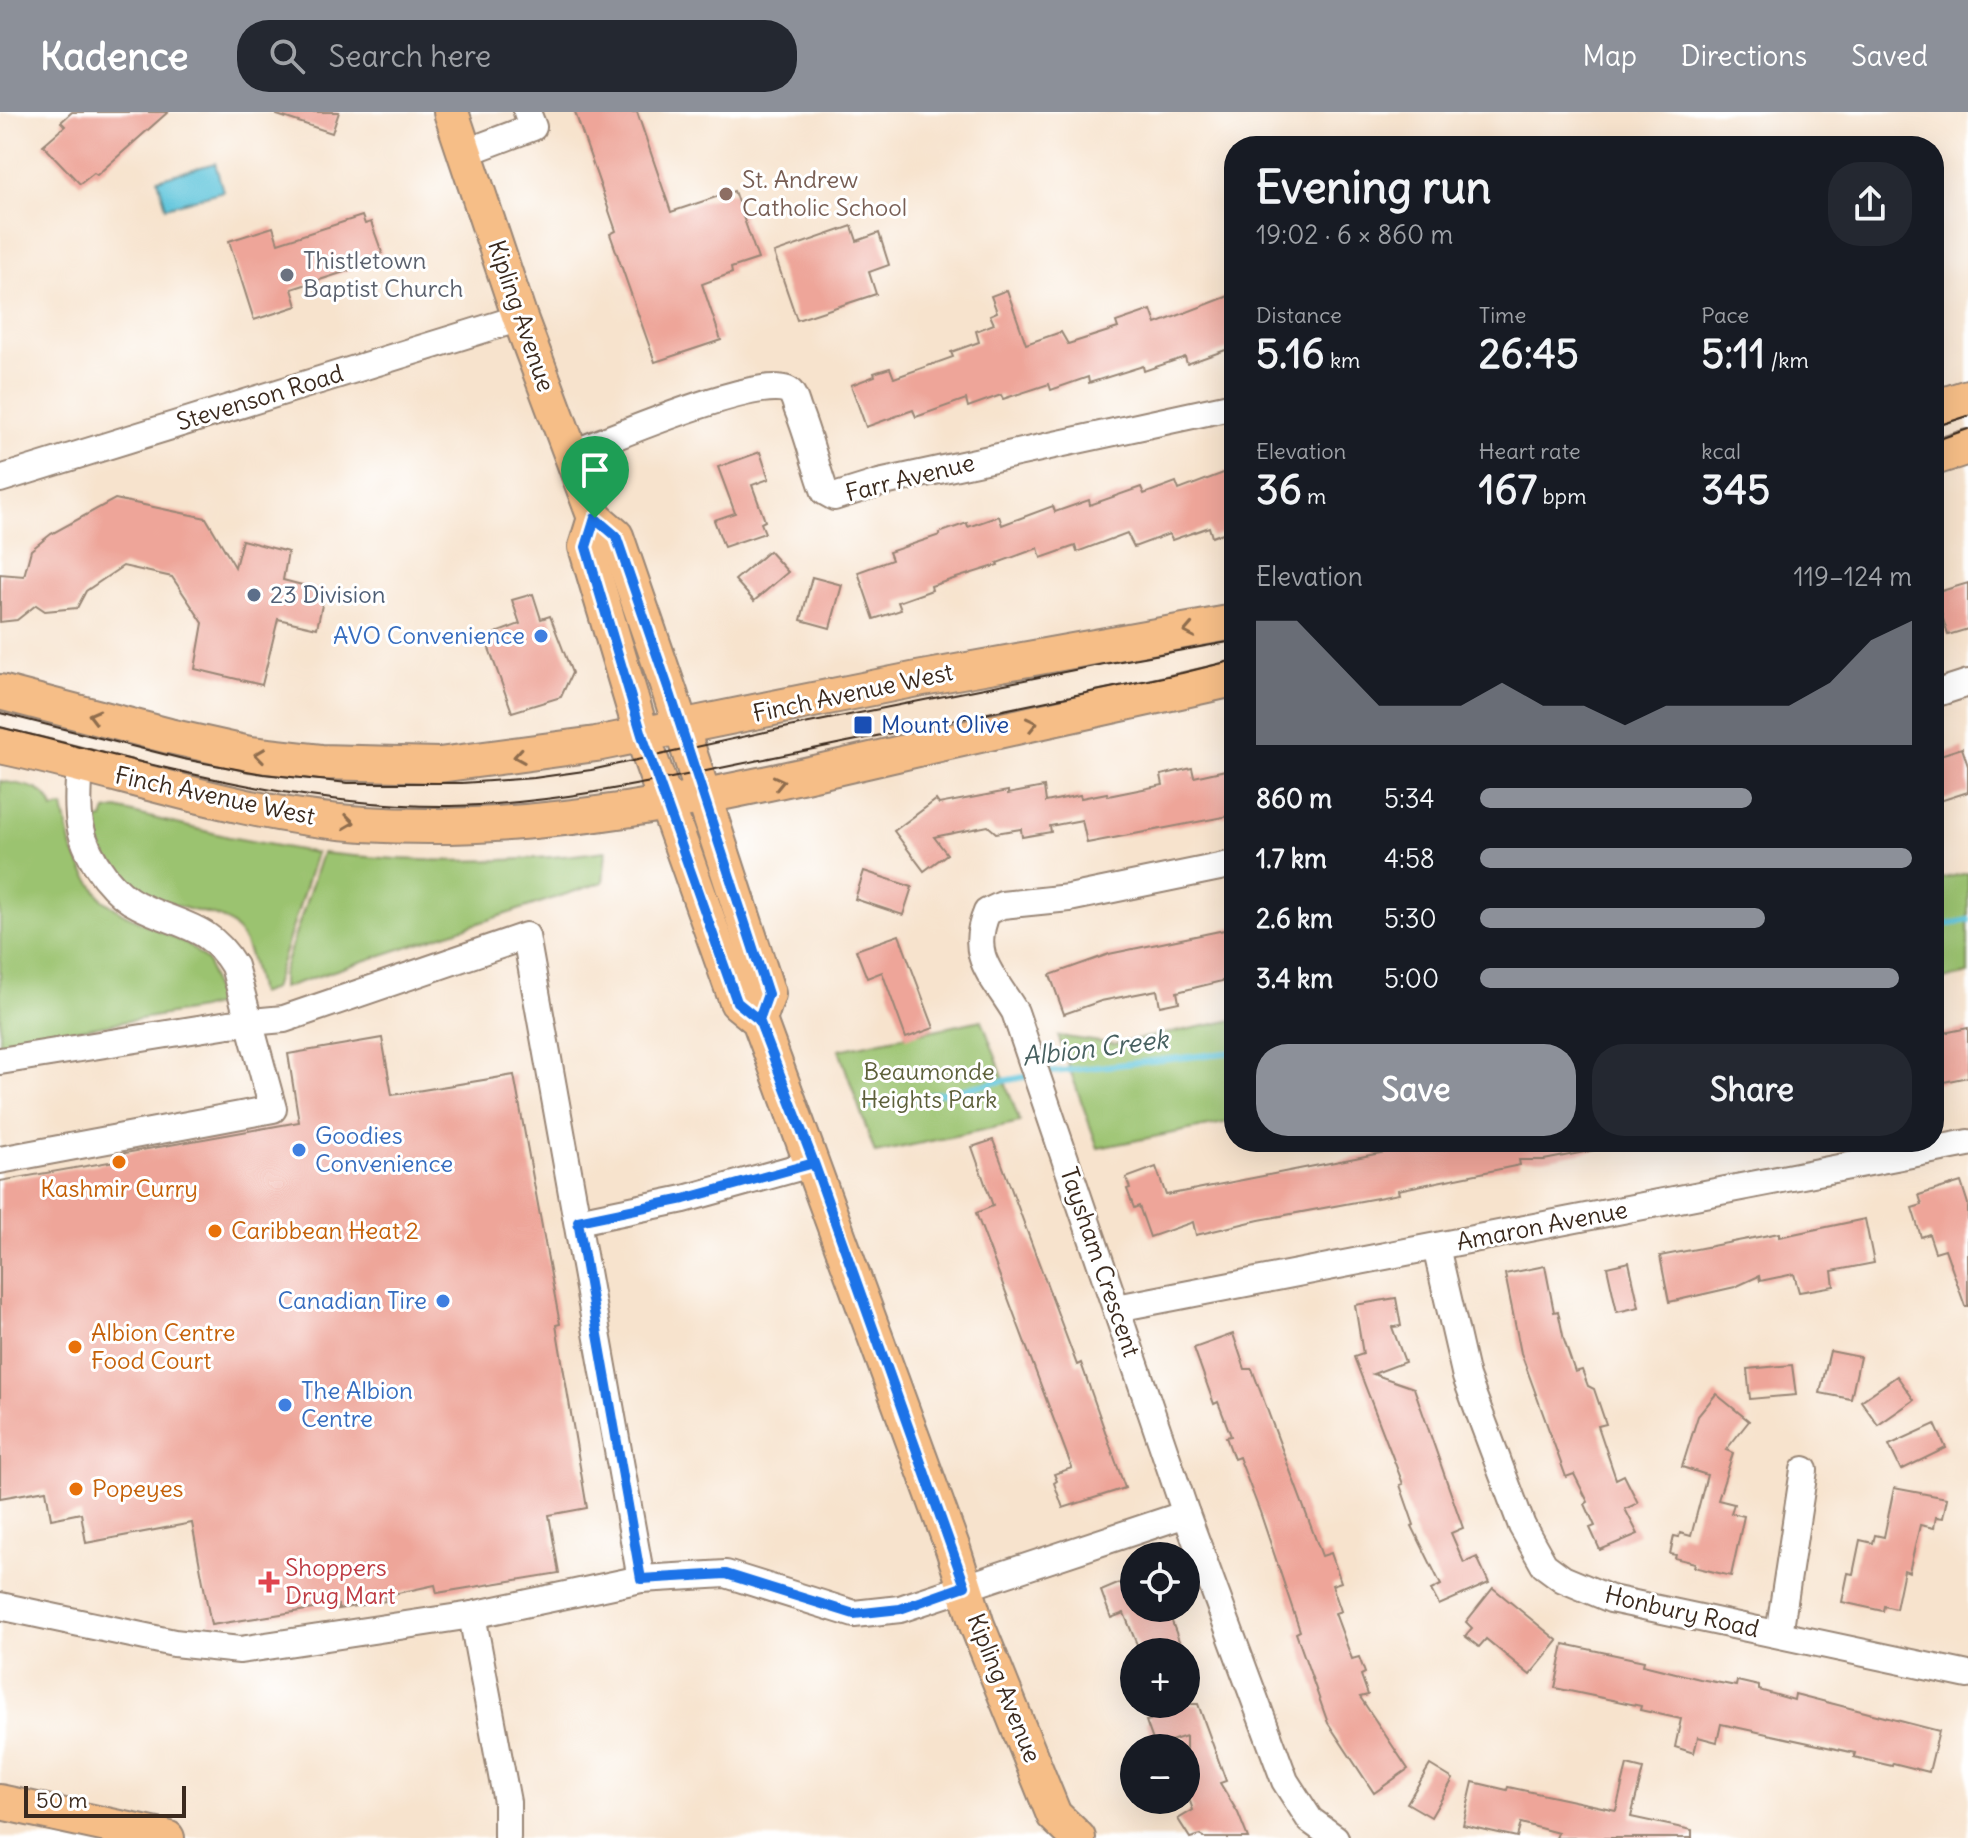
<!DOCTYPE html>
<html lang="en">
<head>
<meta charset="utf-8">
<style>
	body { margin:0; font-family:Delius,sans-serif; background:#242831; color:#f1f3f6; height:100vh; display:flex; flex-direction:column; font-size:30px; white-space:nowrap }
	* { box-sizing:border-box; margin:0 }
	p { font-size:26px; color:#9ea1a6 }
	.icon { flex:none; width:44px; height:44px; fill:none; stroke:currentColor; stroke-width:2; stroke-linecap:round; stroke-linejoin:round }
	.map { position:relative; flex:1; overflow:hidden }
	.sheet { position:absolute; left:1224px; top:24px; width:720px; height:1016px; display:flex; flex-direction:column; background:#171b24; border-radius:32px; box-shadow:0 8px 32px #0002 }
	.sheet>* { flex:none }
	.buttons { position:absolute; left:1120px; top:1430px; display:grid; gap:16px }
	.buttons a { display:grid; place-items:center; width:80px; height:80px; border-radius:50%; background:#171b24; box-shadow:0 8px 32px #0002; font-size:40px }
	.scale { position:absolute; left:24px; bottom:20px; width:162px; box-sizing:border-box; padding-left:8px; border:4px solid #3b2a1e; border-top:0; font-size:22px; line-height:28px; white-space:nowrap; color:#3b2a1e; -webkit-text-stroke:6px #fff; paint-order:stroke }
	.pin { position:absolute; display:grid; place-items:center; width:68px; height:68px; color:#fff; margin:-82px -34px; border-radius:50% 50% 50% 0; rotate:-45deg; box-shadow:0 0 8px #0007 }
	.pin .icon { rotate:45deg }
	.round { display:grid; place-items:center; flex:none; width:84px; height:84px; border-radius:32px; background:#242831 }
	.headline { display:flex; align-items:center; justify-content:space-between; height:136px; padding:0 32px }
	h1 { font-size:44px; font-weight:700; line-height:60px }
	.metrics { display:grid; grid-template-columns:repeat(3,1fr); gap:12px; height:136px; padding:8px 32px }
	.metrics div { display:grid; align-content:center }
	.metrics b { font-size:40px; font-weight:700 }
	.metrics small { font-size:22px; font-weight:400 }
	.metrics p { font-size:22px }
	.chart { height:224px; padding:16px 32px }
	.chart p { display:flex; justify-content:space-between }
	.chart svg { width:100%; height:144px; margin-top:8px; fill:#8c9099; opacity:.7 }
	.button { display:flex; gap:16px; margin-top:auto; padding:16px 32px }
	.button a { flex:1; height:92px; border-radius:32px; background:#8c9099; color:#fff; font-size:32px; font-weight:700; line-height:92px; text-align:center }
	.button a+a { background:#242831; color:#f1f3f6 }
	ul { padding:0 32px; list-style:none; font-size:26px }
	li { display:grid; grid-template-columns:128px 96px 1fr; align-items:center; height:60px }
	li i { height:20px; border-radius:10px; background:#8c9099 }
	header { display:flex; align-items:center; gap:48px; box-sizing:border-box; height:112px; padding:0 40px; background:#8c9099; color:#fff }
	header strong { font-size:38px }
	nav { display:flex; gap:44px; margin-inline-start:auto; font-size:28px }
	.search { width:560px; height:72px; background:#242831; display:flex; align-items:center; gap:20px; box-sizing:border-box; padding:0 28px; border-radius:32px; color:#9ea1a6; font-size:30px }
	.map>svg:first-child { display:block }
	.green { fill:#9bc36f; stroke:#6b7646; stroke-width:2 }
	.water { fill:#5ec5db; stroke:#4c787c; stroke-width:2 }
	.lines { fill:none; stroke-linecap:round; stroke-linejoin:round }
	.stream { stroke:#5ec5db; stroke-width:6 }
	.building { fill:#eea599 }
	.minor-casing { stroke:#998676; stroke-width:30 }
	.major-casing { stroke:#998676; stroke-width:38 }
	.minor { stroke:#fff; stroke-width:26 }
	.major { stroke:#f6be87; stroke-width:34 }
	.tram { stroke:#3b2a1e; stroke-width:2 }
	.oneway { stroke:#8f6d4d }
	.route-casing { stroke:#fff; stroke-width:16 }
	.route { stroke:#1a73e8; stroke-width:10 }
	.education-dot { fill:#8d6e63; stroke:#fff; stroke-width:3 }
	.worship-dot { fill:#6b7280; stroke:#fff; stroke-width:3 }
	.service-dot { fill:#5c6f8a; stroke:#fff; stroke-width:3 }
	.shop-dot { fill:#3f7fe0; stroke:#fff; stroke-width:3 }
	.transit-dot { fill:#1a4fb4; stroke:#fff; stroke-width:3 }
	.food-dot { fill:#e8710a; stroke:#fff; stroke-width:3 }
	.health-dot { fill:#e0444e; stroke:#fff; stroke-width:3 }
	.labels { text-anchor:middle; stroke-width:6; stroke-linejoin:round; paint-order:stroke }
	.education-label { font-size:24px; fill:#785e54; stroke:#fff; text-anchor:start }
	.worship-label { font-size:24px; fill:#5b616d; stroke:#fff; text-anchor:start }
	.street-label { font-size:24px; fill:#3b2a1e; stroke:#fff }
	.service-label { font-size:24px; fill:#4e5e75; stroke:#fff; text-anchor:start }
	.shop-label { font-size:24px; fill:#366cbe; stroke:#fff; text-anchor:end }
	.transit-label { font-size:24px; fill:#164399; stroke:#fff; text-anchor:start }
	.park-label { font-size:24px; fill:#5d603a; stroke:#fff }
	.food-label { font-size:24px; fill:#c56008; stroke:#fff; text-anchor:start }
	.health-label { font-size:24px; fill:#be3a42; stroke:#fff; text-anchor:start }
	.water-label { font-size:26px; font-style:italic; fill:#476060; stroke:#fff }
</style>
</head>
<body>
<header>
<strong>Kadence</strong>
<div class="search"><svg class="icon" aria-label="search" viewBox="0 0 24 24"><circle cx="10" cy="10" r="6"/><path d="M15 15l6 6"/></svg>Search here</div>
<nav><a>Map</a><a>Directions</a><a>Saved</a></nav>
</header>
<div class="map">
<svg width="1968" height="1726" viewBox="0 0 1968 1726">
	<rect width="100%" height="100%" fill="#fff"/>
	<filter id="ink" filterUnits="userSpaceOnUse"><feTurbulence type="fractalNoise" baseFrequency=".0125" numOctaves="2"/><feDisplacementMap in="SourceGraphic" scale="16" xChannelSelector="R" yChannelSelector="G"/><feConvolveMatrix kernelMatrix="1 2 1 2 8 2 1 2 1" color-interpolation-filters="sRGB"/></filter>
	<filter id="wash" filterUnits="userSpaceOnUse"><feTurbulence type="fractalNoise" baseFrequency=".006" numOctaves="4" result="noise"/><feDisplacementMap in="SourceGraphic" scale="32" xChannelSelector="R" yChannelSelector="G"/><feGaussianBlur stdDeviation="1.8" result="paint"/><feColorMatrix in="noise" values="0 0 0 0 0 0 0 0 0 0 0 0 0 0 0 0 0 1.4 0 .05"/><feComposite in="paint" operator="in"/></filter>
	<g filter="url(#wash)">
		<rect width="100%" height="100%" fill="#f7e3cd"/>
		<g class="green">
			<path d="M0,669C21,673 47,673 53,697L63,695L72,737L84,760L103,788L124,802L189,833L208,850L218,892L200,897L9,929L0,937Z"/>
			<path d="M117,697L229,725L316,741L273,877L259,882C254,860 250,829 232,813C221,803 206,801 192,798C138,784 106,767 93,709L103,707L106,699Z"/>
			<path d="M606,739L603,770L282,876V863L322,741C416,751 513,752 606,739Z"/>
			<path d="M1968,761V862L1934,869V768Z"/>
			<path d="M982,908L1020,1010L875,1041L839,938Z"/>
			<path d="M1234,908V1009L1098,1036L1058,924L1115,932Z"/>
		</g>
		<path class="water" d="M215,51L223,79L166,95L158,67Z"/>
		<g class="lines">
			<g class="stream">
				<path d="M1934,815L1968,808"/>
				<path d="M1044,961L1234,940"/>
				<path d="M868,995L1029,964"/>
			</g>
		</g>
		<g id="blocks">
			<g class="building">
				<path d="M72,0H168L97,63L94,61L80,72L43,33L65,14L61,10Z"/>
				<path d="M277,0H339L332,21L277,3Z"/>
				<path d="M575,0H637L671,100L734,79L758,147L731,156L732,161L702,172L721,228L655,250L610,122L616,119Z"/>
				<path d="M362,104L365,112L371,110L382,141L374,144L375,150L292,177L297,194L254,208L229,129L273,115L278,131Z"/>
				<path d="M852,114L857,129L879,121L889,153L869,160L876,182L797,208L774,141Z"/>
				<path d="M1007,178L1026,232L1061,220L1068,232L1118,216L1116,210L1151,198L1156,212L1234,182V235L1187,252L1185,245L1144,259L1143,254L1089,271L1088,265L1051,278L1049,272L1003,287L1001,283L968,295L966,287L916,305L913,298L866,315L851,273L875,264L874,261L890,256L894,266L953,245L951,240L979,230L976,219L994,212L990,203L997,200L991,184Z"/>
				<path d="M760,340L769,367L752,373L765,409L761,411L765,421L724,435L714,408L735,401L718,355Z"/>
				<path d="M1226,360L1234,380V417L1212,425L1209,415L1172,428L1169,422L1134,435L1127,421L1077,440L1075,434L1041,446L1038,436L997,451L998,453L931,474L932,478L898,490L901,498L874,507L858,460L892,448L889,440L940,423L939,421L967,411L968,415L999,404L1002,413L1053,394L1055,400L1089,388L1090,393L1141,375L1144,382L1176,370L1179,378Z"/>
				<path d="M115,387L206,406L235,455L242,428L288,440L283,468L325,479L317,516L278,507L262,573L195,557L203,511L172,465L123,454L86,479L77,496L45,499L36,493L17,508L0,510V462L24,464L31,438L51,422Z"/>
				<path d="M769,439L788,460L754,489L735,468Z"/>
				<path d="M812,465L842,473L830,516L801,508Z"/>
				<path d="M1968,471V517L1948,523L1935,481Z"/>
				<path d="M533,482L541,507L550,504L572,561L561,585L512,600L485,525L520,512L512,488Z"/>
				<path d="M1962,636L1968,654V680L1934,691V645Z"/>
				<path d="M1192,656L1194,665L1230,657L1234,675V703L1087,731L1082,708L1050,714L1051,720L1022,725L1021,717L996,721L988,714L934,725L947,742L924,759L894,719L936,688L939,692L1008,679V682L1044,675L1046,690L1080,683L1081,686L1107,681L1108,684L1163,673L1161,663Z"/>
				<path d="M864,759L912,775L903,803L855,787Z"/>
				<path d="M1234,816V866L1177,880L1179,890L1160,894L1157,878L1101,889L1064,902L1050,863L1109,842Z"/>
				<path d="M899,823L934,916L906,926L882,860L867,866L856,838Z"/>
				<path d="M1968,916V965L1934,972V923Z"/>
				<path d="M382,926L392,983L514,963L560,1212L556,1213L587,1396L549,1403L559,1461L437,1481L435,1473L384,1484L386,1489L338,1497V1493L211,1513L192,1411L86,1431L81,1401L51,1407L46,1378L0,1386V1069L115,1049L114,1043L299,1010L288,942Z"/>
				<path d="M993,1028L1077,1253L1081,1251L1125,1376L1063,1396L1054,1371L1057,1369L1054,1362L1072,1356L976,1101L993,1094L972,1035Z"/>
				<path d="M1417,1030H1594L1595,1038L1544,1048H1519L1520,1053L1398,1078L1399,1082L1259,1108L1196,1123L1193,1110L1150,1125L1139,1094L1134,1096L1127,1077L1130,1076L1126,1066L1156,1055L1166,1083L1396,1038L1395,1035Z"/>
				<path d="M1961,1070L1968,1092V1194H1965L1945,1137L1935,1140L1929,1122L1921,1125L1912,1096L1922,1093L1919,1083Z"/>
				<path d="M1865,1107L1874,1151L1832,1159L1834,1174L1799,1180L1794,1162L1760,1169L1759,1164L1735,1175L1669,1190L1660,1144L1779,1121V1125Z"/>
				<path d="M1629,1150L1639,1195L1617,1200L1607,1155Z"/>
				<path d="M1545,1154L1554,1200L1558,1199L1564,1228L1575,1260L1582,1258L1588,1274L1594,1277L1606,1312L1598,1314L1616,1367L1624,1363L1638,1391L1625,1397L1638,1422L1600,1438L1590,1416L1595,1414L1585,1392L1588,1390L1574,1362L1566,1365L1521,1241L1505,1162Z"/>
				<path d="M1396,1186L1401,1214L1392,1215L1405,1250L1373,1262L1414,1276L1463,1416L1451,1421L1464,1451L1477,1445L1489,1471L1439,1493L1431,1478L1441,1473L1412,1414L1414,1413L1400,1373L1403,1372L1354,1245L1363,1242L1355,1193Z"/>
				<path d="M1233,1222L1245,1257H1252L1322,1444L1331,1441L1341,1470L1332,1473L1341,1499L1335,1501L1352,1547L1359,1545L1365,1561L1361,1563L1368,1583L1360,1585L1408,1657L1374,1681L1328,1611L1296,1521L1300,1519L1260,1400L1239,1345L1234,1347L1226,1325L1231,1324L1218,1290L1214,1292L1194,1236Z"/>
				<path d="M1830,1239L1860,1245L1851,1287L1820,1281Z"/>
				<path d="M1792,1253L1796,1283L1750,1287L1747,1257Z"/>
				<path d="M1897,1264L1914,1288L1878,1313L1861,1289Z"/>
				<path d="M1716,1282L1749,1309L1726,1338L1733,1341L1718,1388L1734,1392L1731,1401L1744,1404L1731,1464L1694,1455L1695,1451L1675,1446L1676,1443L1670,1442L1674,1424L1679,1425L1680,1421L1691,1424L1707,1363L1682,1355L1698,1304Z"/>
				<path d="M1935,1312L1946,1336L1901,1358L1889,1333Z"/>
				<path d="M1894,1376L1947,1386L1943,1406L1936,1405L1934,1416L1920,1413L1909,1460L1904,1458L1896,1497L1884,1494L1883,1499L1842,1490L1848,1461L1853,1462L1860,1428L1873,1431L1875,1423L1884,1425Z"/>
				<path d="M1134,1465V1496H1167L1183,1540H1140L1124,1501L1111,1506L1101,1479Z"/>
				<path d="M1493,1476L1558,1529L1530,1563L1486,1527L1479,1535L1465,1524L1472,1516L1466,1510Z"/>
				<path d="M1564,1532L1644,1549L1643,1553L1700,1567L1736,1574L1737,1569L1759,1574V1578L1794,1588L1795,1582L1939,1619L1929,1660L1893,1651L1892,1654L1854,1645L1855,1641L1721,1612L1717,1630L1698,1625L1694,1641L1675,1635L1681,1607L1640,1598L1641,1594L1555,1576Z"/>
				<path d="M1144,1592H1198L1226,1669L1220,1671L1238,1701L1248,1726H1203L1201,1723L1190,1726L1178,1707L1193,1698L1186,1678V1624L1155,1634L1146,1609L1150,1608Z"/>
				<path d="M1430,1653L1453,1667L1431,1705L1407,1691Z"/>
				<path d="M1627,1653L1643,1657L1631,1705L1692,1718V1726H1556L1558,1721L1521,1711L1517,1725L1463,1713L1473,1670L1507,1678L1508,1675L1616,1698Z"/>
			</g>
		</g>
	</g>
	<g filter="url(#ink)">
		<use href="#blocks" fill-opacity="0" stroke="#998676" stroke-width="2"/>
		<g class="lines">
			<g class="minor-casing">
				<g id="minor">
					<path d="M464,41L533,15L527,0"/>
					<path d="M571,342C601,331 773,256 791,281C795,286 796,293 798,298C809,325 815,353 825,380L834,385L879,371L1234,294"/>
					<path d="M0,367L520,206"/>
					<path d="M1934,582L1968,571"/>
					<path d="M1234,752L1069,786L1002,793L987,800C968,844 992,862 1015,900L1186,1402L1285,1669L1310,1708L1335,1726"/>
					<path d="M0,949L229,912L284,907L526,824L641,1467"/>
					<path d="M0,1048L273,997L234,854C208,811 178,814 138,793C125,787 114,776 105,765C76,727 76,701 80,655"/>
					<path d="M578,1109L684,1087L814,1051"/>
					<path d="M1436,1135L1466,1265L1522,1414L1544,1453L1563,1467L1611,1487L1968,1563"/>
					<path d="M1117,1196L1968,1031"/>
					<path d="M0,1494L174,1531L240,1538L472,1503L641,1467L726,1462L854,1502L900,1497L1186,1402"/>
					<path d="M472,1503L507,1690V1726"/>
					<path d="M1779,1522L1804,1358"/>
				</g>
			</g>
			<g class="major-casing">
				<g id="major">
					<path d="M451,0L520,206L595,406L616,424L670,581L768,882L759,908"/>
					<path d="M1934,296L1968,285"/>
					<path d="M1934,346L1968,335"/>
					<path d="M595,406L586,435L642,623L737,890L759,908L953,1437L977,1513L1054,1703L1078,1726"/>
					<path d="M0,580L169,624L250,642L321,650L439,653L596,632L917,567L1234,510"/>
					<path d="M0,634C122,659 239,704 364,712C542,724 716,684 888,644C1003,617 1119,593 1234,567"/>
					<path d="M0,1690L167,1726"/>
				</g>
			</g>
			<use href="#minor" class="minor"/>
			<use href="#major" class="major"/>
			<g class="tram">
				<path d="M1934,315L1968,304"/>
				<path d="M1934,329L1968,317"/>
				<path d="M0,601L183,647L263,662L348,671H462L534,666L591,658L779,617L1104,552L1234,529"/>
				<path d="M0,615C148,651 297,696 451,694C560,692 667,667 774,645C910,618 1046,589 1182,561L1234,548"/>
			</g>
		</g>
		<defs><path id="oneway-chevron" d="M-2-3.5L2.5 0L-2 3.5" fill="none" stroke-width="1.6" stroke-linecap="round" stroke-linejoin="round" transform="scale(2)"/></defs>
		<g class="oneway">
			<use href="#oneway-chevron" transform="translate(1189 519) rotate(169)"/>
			<use href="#oneway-chevron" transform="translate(94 604) rotate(-165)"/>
			<use href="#oneway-chevron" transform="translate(1032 612) rotate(-13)"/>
			<use href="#oneway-chevron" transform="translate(260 643) rotate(-172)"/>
			<use href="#oneway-chevron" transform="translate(519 644) rotate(171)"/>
			<use href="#oneway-chevron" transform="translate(779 670) rotate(-13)"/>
			<use href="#oneway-chevron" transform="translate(349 710) rotate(7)"/>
		</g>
	</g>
	<g class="lines" filter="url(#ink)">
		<g class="route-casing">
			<path id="route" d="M595,406L586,435L642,623L737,890L759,908L814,1051L684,1087L578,1109L641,1467L726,1462L854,1502L900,1497L965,1474L814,1051L759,908L768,882L670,581L616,424L595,406"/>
		</g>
		<use href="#route" class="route"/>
	</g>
	<circle class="education-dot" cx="726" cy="82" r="8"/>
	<circle class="worship-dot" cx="287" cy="163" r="8"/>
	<circle class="service-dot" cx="254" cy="483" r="8"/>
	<g class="shop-dot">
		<circle cx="541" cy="524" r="8"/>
		<circle cx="299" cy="1038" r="8"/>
		<circle cx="443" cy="1189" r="8"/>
		<circle cx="285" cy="1293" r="8"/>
	</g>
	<rect class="transit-dot" x="853" y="603" width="20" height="20" rx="4"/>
	<g class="food-dot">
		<circle cx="119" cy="1050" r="8"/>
		<circle cx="215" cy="1119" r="8"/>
		<circle cx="75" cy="1235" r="8"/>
		<circle cx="76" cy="1377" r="8"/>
	</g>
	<path class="health-dot" d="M265 1458h8v8h8v8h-8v8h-8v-8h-8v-8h8z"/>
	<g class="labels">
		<g class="education-label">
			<text x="742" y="76">St. Andrew<tspan x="742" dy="28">Catholic School</tspan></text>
		</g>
		<g class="worship-label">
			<text x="303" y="157">Thistletown<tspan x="303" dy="28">Baptist Church</tspan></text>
		</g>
		<g class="street-label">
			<text transform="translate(521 204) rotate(71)" y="8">Kipling Avenue</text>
			<text transform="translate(260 286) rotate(-17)" y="8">Stevenson Road</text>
			<text transform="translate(910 366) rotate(-14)" y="8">Farr Avenue</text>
			<text transform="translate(853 581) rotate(-12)" y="8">Finch Avenue West</text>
			<text transform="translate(215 684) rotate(12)" y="8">Finch Avenue West</text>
			<text transform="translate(1542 1114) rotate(-11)" y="8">Amaron Avenue</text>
			<text transform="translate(1100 1150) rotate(71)" y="8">Taysham Crescent</text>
			<text transform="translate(1682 1500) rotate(13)" y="8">Honbury Road</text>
			<text transform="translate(1004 1576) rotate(68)" y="8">Kipling Avenue</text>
		</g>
		<g class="service-label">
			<text x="270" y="491">23 Division</text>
		</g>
		<g class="shop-label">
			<text x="525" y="532">AVO Convenience</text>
			<text x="315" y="1032" text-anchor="start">Goodies<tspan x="315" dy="28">Convenience</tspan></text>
			<text x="427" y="1197">Canadian Tire</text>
			<text x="301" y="1287" text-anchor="start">The Albion<tspan x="301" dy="28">Centre</tspan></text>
		</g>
		<g class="transit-label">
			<text x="881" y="621">Mount Olive</text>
		</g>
		<g class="park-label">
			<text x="929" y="968">Beaumonde<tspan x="929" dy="28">Heights Park</tspan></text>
		</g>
		<g class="food-label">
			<text x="119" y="1085" text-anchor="middle">Kashmir Curry</text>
			<text x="231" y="1127">Caribbean Heat 2</text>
			<text x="91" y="1229">Albion Centre<tspan x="91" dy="28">Food Court</tspan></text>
			<text x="92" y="1385">Popeyes</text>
		</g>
		<g class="health-label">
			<text x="285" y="1464">Shoppers<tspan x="285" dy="28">Drug Mart</tspan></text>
		</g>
		<g class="water-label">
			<text transform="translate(1095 936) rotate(-7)" y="9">Albion Creek</text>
		</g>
	</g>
</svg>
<div class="buttons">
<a><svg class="icon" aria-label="locate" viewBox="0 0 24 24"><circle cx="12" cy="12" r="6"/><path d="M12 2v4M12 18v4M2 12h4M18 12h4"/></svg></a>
<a>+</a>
<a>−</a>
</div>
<div class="scale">50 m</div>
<div class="pin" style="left:595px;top:406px;background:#1e9e55"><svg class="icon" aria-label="arrive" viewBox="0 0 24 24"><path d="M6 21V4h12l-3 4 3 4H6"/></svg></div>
<section class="sheet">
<div class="headline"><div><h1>Evening run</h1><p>19:02 · 6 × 860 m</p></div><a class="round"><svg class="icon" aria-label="share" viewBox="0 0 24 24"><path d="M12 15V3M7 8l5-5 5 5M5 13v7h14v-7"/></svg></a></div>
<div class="metrics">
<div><p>Distance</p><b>5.16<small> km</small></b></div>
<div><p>Time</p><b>26:45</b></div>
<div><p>Pace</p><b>5:11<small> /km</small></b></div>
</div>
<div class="metrics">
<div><p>Elevation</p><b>36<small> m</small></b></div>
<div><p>Heart rate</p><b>167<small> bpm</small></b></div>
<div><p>kcal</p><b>345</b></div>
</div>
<div class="chart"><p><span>Elevation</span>119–124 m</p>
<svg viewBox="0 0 160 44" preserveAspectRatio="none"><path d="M0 44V6L10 6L20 19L30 32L40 32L50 32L60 25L70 32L80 32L90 38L100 32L110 32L120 32L130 32L140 25L150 12L160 6V44z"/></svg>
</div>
<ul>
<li><b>860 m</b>5:34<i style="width:63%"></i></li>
<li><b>1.7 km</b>4:58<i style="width:100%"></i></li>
<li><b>2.6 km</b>5:30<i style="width:66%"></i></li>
<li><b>3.4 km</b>5:00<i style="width:97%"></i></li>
</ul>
<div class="button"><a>Save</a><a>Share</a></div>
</section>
</div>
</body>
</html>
